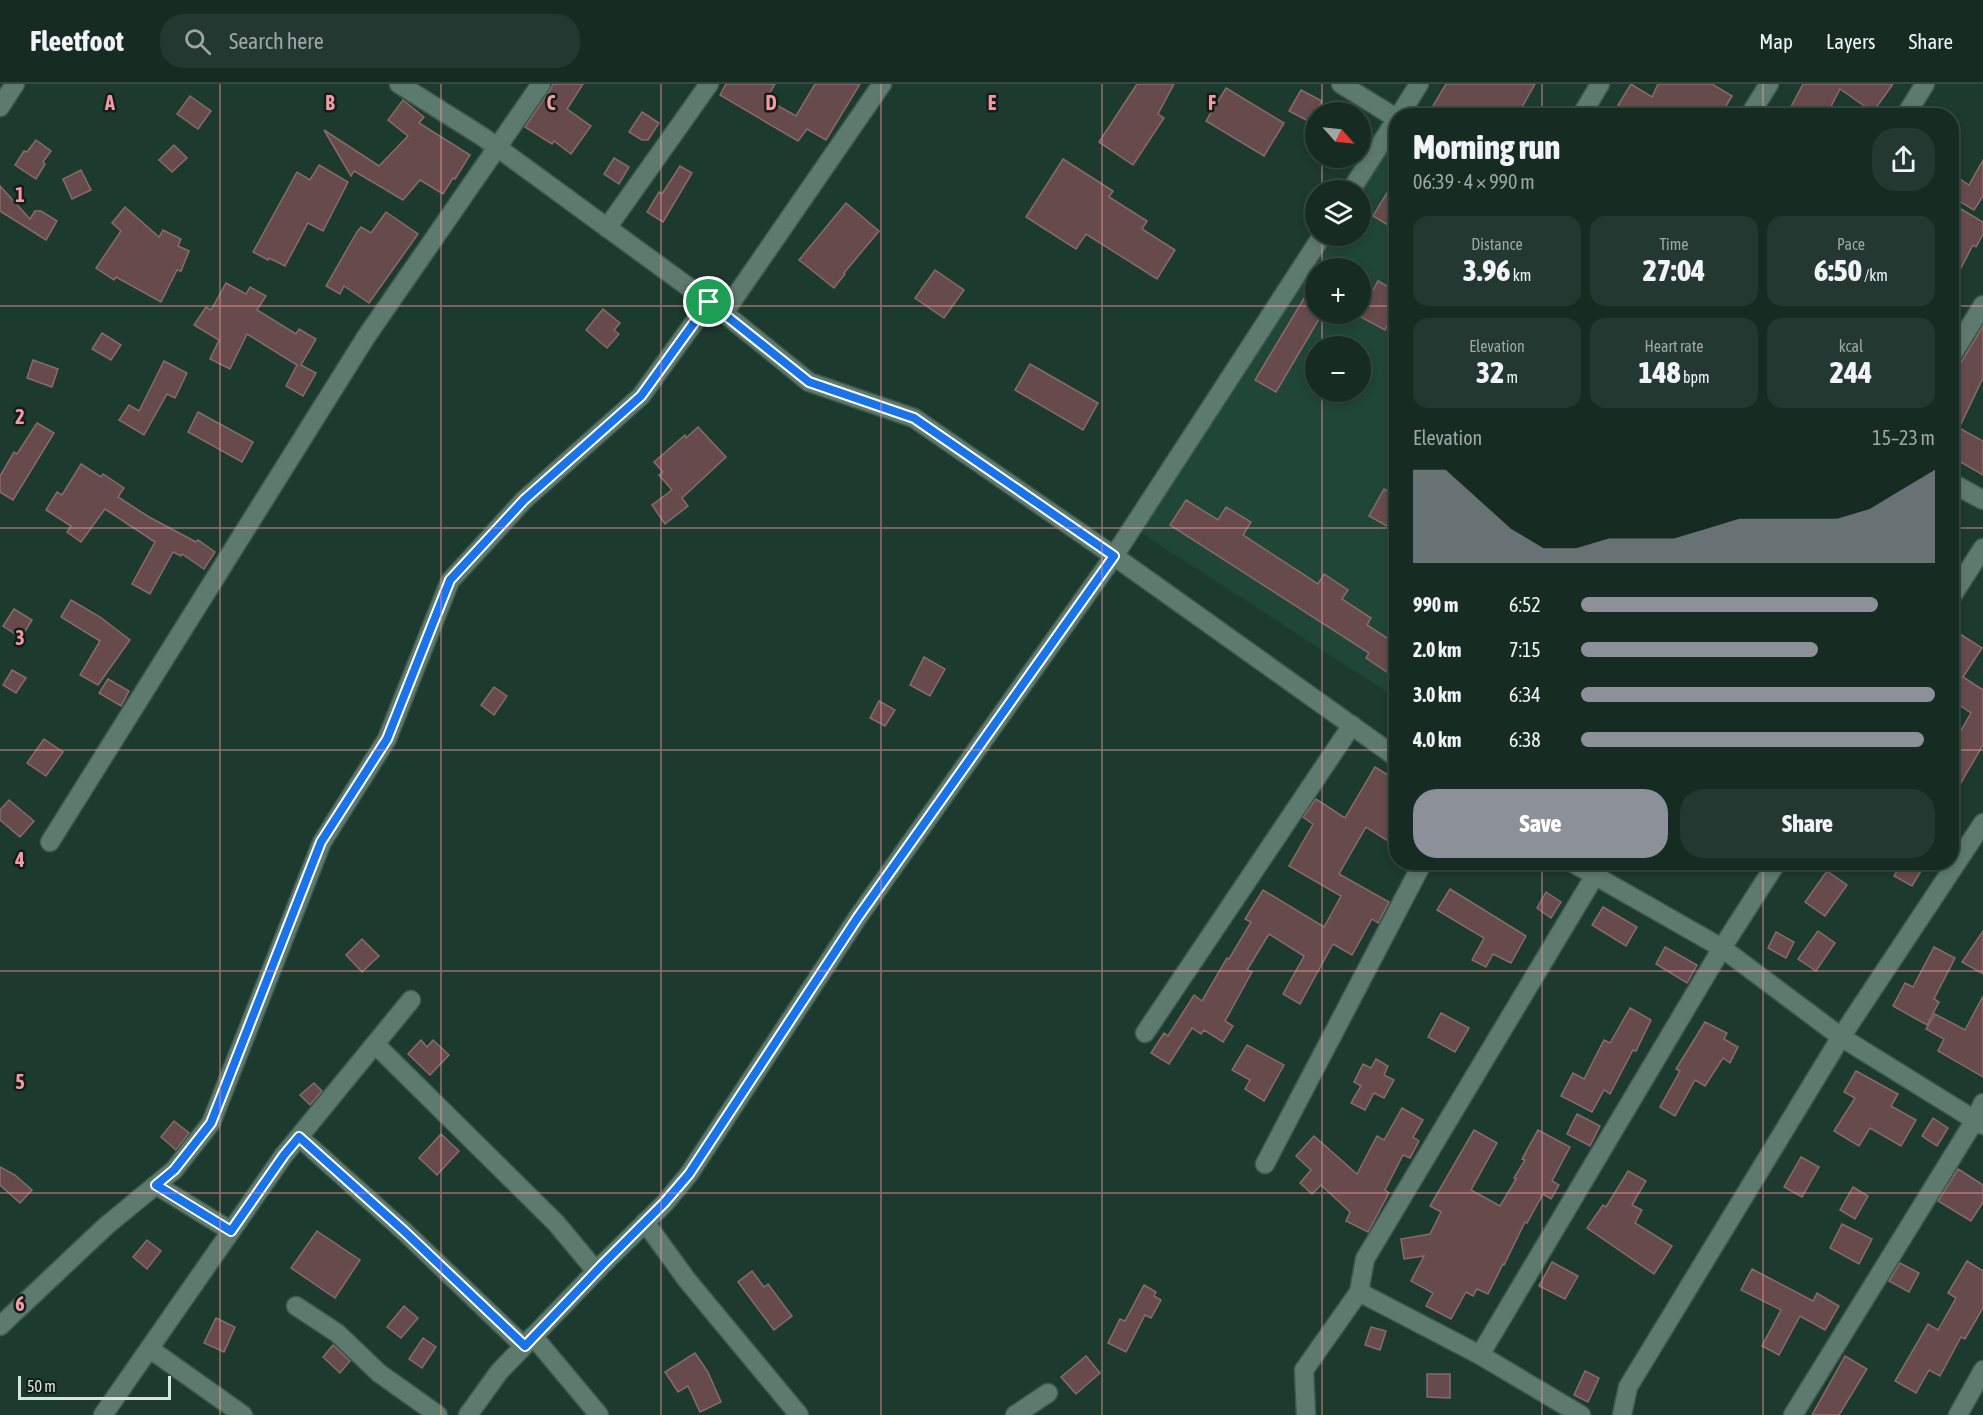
<!DOCTYPE html>
<html lang="en">
<head>
<meta charset="utf-8">
<style>
	body { margin:0; font-family:"Asap Condensed",sans-serif; background:#233830; color:#f1f3f6; height:100vh; display:flex; flex-direction:column; font-size:22px; white-space:nowrap }
	* { box-sizing:border-box; margin:0 }
	p { font-size:20px; color:#9ea7a6 }
	.icon { flex:none; width:33px; height:33px; fill:none; stroke:currentColor; stroke-width:2; stroke-linecap:round; stroke-linejoin:round }
	.map { position:relative; flex:1; overflow:hidden }
	.sheet { position:absolute; left:1389px; top:24px; width:570px; height:762px; display:flex; flex-direction:column; background:#162c23; border-radius:24px; box-shadow:0 3px 9px #0003,0 0 0 2px #354841 }
	.sheet>* { flex:none }
	.needle { width:39px; rotate:117deg }
	.buttons { position:absolute; left:1305px; top:18px; display:grid; gap:12px }
	.buttons a { display:grid; place-items:center; width:66px; height:66px; border-radius:50%; background:#162c23; box-shadow:0 3px 9px #0003,0 0 0 2px #354841; font-size:30px }
	.scale { position:absolute; left:18px; bottom:15px; width:153px; box-sizing:border-box; padding-left:6px; border:3px solid #d6e6df; border-top:0; font-size:16px; line-height:21px; white-space:nowrap; color:#d6e6df; -webkit-text-stroke:4px #121e19; paint-order:stroke }
	.pin { position:absolute; display:grid; place-items:center; width:51px; height:51px; color:#fff; margin:-26px; border:3px solid #fff; border-radius:50%; box-shadow:0 2px 6px #0007 }
	.round { display:grid; place-items:center; flex:none; width:63px; height:63px; border-radius:24px; background:#233830 }
	.headline { display:flex; align-items:center; justify-content:space-between; height:102px; padding:0 24px }
	h1 { font-size:33px; font-weight:800; line-height:45px }
	.stats { display:grid; grid-template-columns:repeat(3,1fr); gap:9px; height:102px; padding:6px 24px }
	.stats div { display:grid; align-content:center; border-radius:15px; background:#233830; text-align:center }
	.stats b { font-size:30px; font-weight:800 }
	.stats small { font-size:16px; font-weight:400 }
	.stats p { font-size:16px }
	.chart { height:168px; padding:12px 24px }
	.chart p { display:flex; justify-content:space-between }
	.chart svg { width:100%; height:108px; margin-top:6px; fill:#8c9099; opacity:.7 }
	.action { display:flex; gap:12px; margin-top:auto; padding:12px 24px }
	.action a { flex:1; height:69px; border-radius:24px; background:#8c9099; color:#fff; font-size:24px; font-weight:800; line-height:69px; text-align:center }
	.action a+a { background:#233830; color:#f1f3f6 }
	ul { padding:0 24px; list-style:none; font-size:20px }
	li { display:grid; grid-template-columns:96px 72px 1fr; align-items:center; height:45px }
	li i { height:15px; border-radius:8px; background:#8c9099 }
	header { display:flex; align-items:center; gap:36px; box-sizing:border-box; height:84px; padding:0 30px; background:#162c23; border-bottom:2px solid #354841 }
	header strong { font-size:28px }
	nav { display:flex; gap:33px; margin-inline-start:auto; font-size:21px }
	.search { width:420px; height:54px; background:#233830; display:flex; align-items:center; gap:15px; box-sizing:border-box; padding:0 21px; border-radius:24px; color:#9ea7a6; font-size:22px }
	.map>svg:first-child { display:block }
	.built { fill:#204638; fill-rule:evenodd }
	.building { fill:#674a4c; stroke:#896a6c; stroke-width:1.5 }
	.lines { fill:none; stroke-linecap:round; stroke-linejoin:round }
	.minor-casing { stroke:#3f584f; stroke-width:21 }
	.minor { stroke:#5c7a6d; stroke-width:18 }
	.route-casing { stroke:#fff; stroke-width:12 }
	.route { stroke:#1a73e8; stroke-width:8 }
	.grid { fill:none; stroke:#f49aa2; stroke-width:1.5; stroke-opacity:0.55 }
	.grid-label { font-size:20px; text-anchor:middle; font-weight:bold; fill:#f49aa2; stroke:#121e19; stroke-width:5; stroke-linejoin:round; paint-order:stroke }
</style>
</head>
<body>
<header>
<strong>Fleetfoot</strong>
<div class="search"><svg class="icon" aria-label="search" viewBox="0 0 24 24"><circle cx="10" cy="10" r="6"/><path d="M15 15l6 6"/></svg>Search here</div>
<nav><a>Map</a><a>Layers</a><a>Share</a></nav>
</header>
<div class="map">
<svg width="1983" height="1331" viewBox="0 0 1983 1331">
	<rect width="100%" height="100%" fill="#1d3a2f"/>
	<path class="built" d="M1396,52V614L1137,446L1331,152H1360L1361,107ZM1316,184H1360V230H1316ZM1316,262H1360V308H1316Z"/>
	<g class="building">
		<path d="M553,0H583L567,25L591,42L571,70L554,57L552,60L525,43L550,6Z"/>
		<path d="M726,0H775L766,15L796,32L815,0H860L826,56L807,45L798,57L720,11Z"/>
		<path d="M1137,0H1174L1158,30L1164,34L1133,81L1099,58Z"/>
		<path d="M1446,0H1535L1517,32H1427Z"/>
		<path d="M1631,0L1652,13L1658,0H1712L1732,12L1720,32H1637L1618,21Z"/>
		<path d="M1803,0H1893L1873,28L1840,5L1826,32H1786Z"/>
		<path d="M1226,4L1284,39L1264,72L1206,37Z"/>
		<path d="M1301,6L1322,17L1310,38L1289,27Z"/>
		<path d="M190,12L211,27L198,45L177,30Z"/>
		<path d="M403,16L424,33L419,39L470,71L455,95L453,94L443,110L420,96L403,116L354,87L351,92L324,46L379,82L408,52L388,36Z"/>
		<path d="M642,28L659,39L648,56H642L629,48Z"/>
		<path d="M36,56L51,67L43,78L45,80L36,95L15,81L24,67L27,68Z"/>
		<path d="M174,61L187,74L172,88L159,76Z"/>
		<path d="M614,74L629,83L619,100L604,90Z"/>
		<path d="M1063,75L1113,107L1109,113L1147,137L1142,145L1175,166L1157,195L1086,150L1076,165L1026,133Z"/>
		<path d="M1983,76V112L1974,126L1952,113V110L1960,95L1969,101Z"/>
		<path d="M319,81L348,98L323,147L308,139L285,182L269,174L268,176L253,168L297,88L310,96Z"/>
		<path d="M680,82L692,89L663,138L647,128L659,108L662,110Z"/>
		<path d="M81,86L91,106L72,115L63,95Z"/>
		<path d="M1396,94V146L1373,132Z"/>
		<path d="M0,102L30,135L35,127H41L57,137L46,156L0,127Z"/>
		<path d="M846,119L879,147L844,189L845,190L834,204L799,176Z"/>
		<path d="M125,123L159,153L163,146L181,155L178,162L189,167L181,187L177,186L161,218L116,193L114,196L96,184L121,147L112,139Z"/>
		<path d="M1961,125L1983,138V150L1976,163L1973,161L1952,201V141Z"/>
		<path d="M386,128L418,150L369,219L344,202L340,210L326,202L357,148L361,143L371,149Z"/>
		<path d="M935,186L964,206L944,234L915,214Z"/>
		<path d="M1316,194V230H1322L1276,308L1255,296Z"/>
		<path d="M1378,197L1396,207V223L1385,246L1359,232Z"/>
		<path d="M226,199L246,210L250,203L266,212L257,226L296,250L299,245L316,255L301,281L316,289L303,312L286,302L297,281L247,250L230,285L210,275L219,256L194,241L206,223L211,226Z"/>
		<path d="M603,225L620,239L614,246L619,250L607,264L586,246Z"/>
		<path d="M1983,242V294L1959,344L1983,357V391L1952,373V282L1957,281L1962,277Z"/>
		<path d="M102,249L121,261L111,276L92,265Z"/>
		<path d="M33,276L58,285L52,303L27,294Z"/>
		<path d="M164,277L187,289L175,314L167,310L144,351L119,336L129,321L139,327Z"/>
		<path d="M1030,280L1098,319L1083,346L1015,306Z"/>
		<path d="M198,328L253,358L242,378L188,348Z"/>
		<path d="M37,339L54,349L13,416L0,408V392L14,368L17,370Z"/>
		<path d="M698,343L726,373L682,414L688,422L665,440L652,421L672,406L659,391L663,388L654,378L685,351L686,354Z"/>
		<path d="M81,380L101,393L103,390L124,404L118,413L149,433L196,458L198,456L215,468L204,485L182,470L181,472L173,468L150,510L132,500L155,458L105,425L81,458L67,448L71,442L46,426L57,408L62,411Z"/>
		<path d="M1384,405L1396,412V447L1369,432Z"/>
		<path d="M1186,416L1218,436L1226,423L1251,438L1243,451L1318,500L1324,490L1348,506L1342,515L1371,534L1367,541L1396,560V594L1366,574L1369,569L1170,441Z"/>
		<path d="M71,516L100,533L130,556L98,601L80,591L100,557L61,533Z"/>
		<path d="M14,525L32,536L21,554L3,542Z"/>
		<path d="M1952,545L1982,564L1963,593L1983,606V661L1952,714V662L1971,629L1952,616Z"/>
		<path d="M924,573L945,585L930,612L910,601Z"/>
		<path d="M12,586L26,594L16,609L3,601Z"/>
		<path d="M108,595L129,607L121,622L99,609Z"/>
		<path d="M494,603L507,612L494,631L481,621Z"/>
		<path d="M879,617L895,626L885,642L870,634Z"/>
		<path d="M44,655L63,668L46,692L27,679Z"/>
		<path d="M1375,683L1396,696V762L1366,743L1339,790L1389,818L1378,839L1372,835L1352,871L1333,860L1300,920L1283,910L1304,872L1269,850L1247,886L1252,888L1225,937L1233,942L1223,958L1204,946L1201,950L1192,944L1169,980L1151,969L1164,949L1168,952L1194,911L1202,917L1227,874L1229,875L1251,838L1245,835L1263,806L1324,843L1341,812L1289,782L1313,740L1303,733L1316,715L1345,734Z"/>
		<path d="M9,716L34,737L20,753L0,736V726Z"/>
		<path d="M1902,778H1907L1921,787L1912,802L1894,792Z"/>
		<path d="M1827,787L1847,801L1825,832L1805,818Z"/>
		<path d="M1450,805L1526,852L1511,879L1493,870L1486,883L1472,876L1484,854L1437,826Z"/>
		<path d="M1546,808L1561,818L1551,834L1537,824Z"/>
		<path d="M1603,823L1637,843L1626,862L1592,841Z"/>
		<path d="M1818,847L1835,859L1816,887L1798,875Z"/>
		<path d="M1983,847V890L1962,878Z"/>
		<path d="M1776,848L1794,858L1786,874L1768,864Z"/>
		<path d="M362,855L379,872L362,888L346,871Z"/>
		<path d="M1665,863L1697,881L1687,899L1656,880Z"/>
		<path d="M1934,863L1955,874L1934,915L1939,918L1927,941L1893,922L1905,899L1913,903Z"/>
		<path d="M1983,912V993L1938,967L1944,955L1926,945L1935,930L1965,946Z"/>
		<path d="M1630,924L1651,936L1636,967L1633,966L1610,1010L1604,1006L1592,1028L1561,1012L1573,989L1584,995L1604,956L1610,959Z"/>
		<path d="M1441,929L1469,944L1455,968L1428,953Z"/>
		<path d="M1705,938L1727,949L1724,955L1738,963L1730,979L1723,974L1705,1002L1695,996L1675,1032L1660,1023L1680,987L1676,985Z"/>
		<path d="M421,956L427,963L433,956L449,971L430,991L408,970Z"/>
		<path d="M1247,961L1284,981L1264,1017L1245,1005L1250,996L1232,986Z"/>
		<path d="M1376,975L1388,982L1384,991L1394,996L1384,1014L1374,1009L1365,1026L1351,1019L1361,1002L1354,998L1363,980L1371,984Z"/>
		<path d="M1856,987L1898,1010L1891,1022L1916,1036L1901,1062L1870,1044L1859,1062L1834,1047L1855,1014L1844,1008Z"/>
		<path d="M314,999L322,1007L310,1021L300,1011Z"/>
		<path d="M1402,1024L1423,1036L1413,1053L1419,1057L1410,1074L1403,1071L1385,1106L1389,1109L1368,1148L1346,1137L1350,1128L1321,1101L1312,1110L1300,1099L1311,1086L1296,1072L1314,1052L1357,1090L1377,1052L1384,1056Z"/>
		<path d="M1577,1030L1600,1042L1590,1062L1567,1050Z"/>
		<path d="M1933,1034L1948,1044L1937,1062L1922,1052Z"/>
		<path d="M174,1037L189,1049L176,1066L161,1053Z"/>
		<path d="M1474,1046L1497,1059L1471,1106L1500,1122L1516,1095L1514,1094L1525,1076L1522,1075L1538,1046L1570,1063L1552,1097L1559,1101L1551,1115L1543,1110L1527,1139L1525,1138L1504,1181L1503,1180L1488,1210L1477,1205L1473,1212L1466,1208L1451,1235L1426,1222L1433,1209L1411,1197L1424,1172L1404,1175L1401,1155L1430,1150L1441,1128L1430,1122Z"/>
		<path d="M441,1050L459,1067L437,1091L419,1074Z"/>
		<path d="M1801,1073L1819,1083L1802,1113L1784,1103Z"/>
		<path d="M0,1083L15,1091L32,1106L20,1119L0,1101Z"/>
		<path d="M1958,1085L1983,1101V1118L1971,1137L1938,1117Z"/>
		<path d="M1628,1087L1646,1097L1632,1121L1642,1126L1635,1139L1672,1162L1654,1190L1587,1144L1603,1121L1606,1123Z"/>
		<path d="M1853,1103L1868,1112L1855,1135L1840,1126Z"/>
		<path d="M1842,1140L1872,1155L1859,1180L1830,1164Z"/>
		<path d="M317,1147L360,1176L335,1214L291,1184Z"/>
		<path d="M147,1156L161,1167L147,1185L133,1173Z"/>
		<path d="M1967,1177L1983,1187V1224L1965,1255L1961,1253L1940,1292L1929,1286L1916,1309L1895,1297L1928,1240L1938,1246L1956,1214L1948,1209Z"/>
		<path d="M1552,1178L1578,1192L1565,1215L1539,1202Z"/>
		<path d="M1900,1179L1919,1189L1909,1208L1889,1197Z"/>
		<path d="M1752,1185L1813,1217L1817,1209L1839,1222L1825,1246L1800,1232L1779,1271L1762,1262L1781,1226L1741,1206Z"/>
		<path d="M752,1187L764,1203L768,1200L792,1232L774,1246L738,1198Z"/>
		<path d="M1144,1201L1156,1208L1154,1212L1161,1216L1151,1234L1145,1231L1126,1268L1108,1259L1120,1235L1125,1237Z"/>
		<path d="M404,1222L418,1234L401,1254L387,1243Z"/>
		<path d="M216,1234L235,1243L224,1268L204,1259Z"/>
		<path d="M1371,1243L1386,1247L1380,1266L1365,1261Z"/>
		<path d="M423,1254L436,1263L422,1284L409,1275Z"/>
		<path d="M333,1261L350,1277L340,1289L323,1273Z"/>
		<path d="M695,1269L708,1288L721,1318L700,1328L688,1302L678,1308L665,1288Z"/>
		<path d="M1086,1272L1100,1289L1076,1310L1061,1293Z"/>
		<path d="M1845,1272L1867,1285L1839,1331H1812Z"/>
		<path d="M1585,1287L1599,1294L1588,1318L1574,1311Z"/>
		<path d="M1427,1290H1450V1314L1427,1313Z"/>
	</g>
	<g class="lines">
		<g class="minor-casing">
			<g id="minor">
				<path d="M399,0L483,53L724,229L809,298L914,334L1114,472L1396,673"/>
				<path d="M1341,0L1396,34"/>
				<path d="M0,23L15,0"/>
				<path d="M1399,32L1419,0"/>
				<path d="M1581,32L1600,0"/>
				<path d="M1749,32L1769,0"/>
				<path d="M1905,32L1925,0"/>
				<path d="M1351,106L1396,36"/>
				<path d="M607,144L709,0"/>
				<path d="M724,229L882,0"/>
				<path d="M1952,271L1983,221"/>
				<path d="M1952,399L1983,416"/>
				<path d="M1952,512L1983,464"/>
				<path d="M50,758L366,253L541,0"/>
				<path d="M1571,778L1722,864L1841,953L1983,1041"/>
				<path d="M1145,949L1352,641"/>
				<path d="M375,960L556,1139L596,1187"/>
				<path d="M299,1053L405,1148L524,1262"/>
				<path d="M1265,1080L1423,778"/>
				<path d="M156,1101L231,1147"/>
				<path d="M645,1138L687,1196L799,1331"/>
				<path d="M1359,1208L1365,1175L1603,778"/>
				<path d="M296,1222L337,1249L379,1289L438,1331"/>
				<path d="M0,1242L106,1142L174,1086L211,1039L322,758L387,655L450,497L524,416L641,312L709,218"/>
				<path d="M533,1252L599,1331"/>
				<path d="M150,1265L243,1331"/>
				<path d="M1480,1271L1722,864L1777,778"/>
				<path d="M103,1331L284,1071L411,916"/>
				<path d="M468,1331L499,1288L604,1179L665,1119L689,1090L858,833L1114,472L1322,152"/>
				<path d="M1015,1331L1048,1309"/>
				<path d="M1306,1331L1304,1286L1359,1208L1480,1271L1581,1331"/>
				<path d="M1622,1331L1628,1303L1841,953L1983,739"/>
				<path d="M1793,1331L1975,1036L1983,1019"/>
				<path d="M1958,1331L1983,1286"/>
			</g>
		</g>
		<use href="#minor" class="minor"/>
	</g>
	<g class="lines">
		<g class="route-casing">
			<path id="route" d="M709,218L809,298L914,334L1114,472L858,833L689,1090L664,1119L604,1179L525,1262L405,1148L299,1053L284,1071L231,1147L156,1101L174,1086L211,1039L321,758L387,655L450,496L524,416L641,312Z"/>
		</g>
		<use href="#route" class="route"/>
	</g>
	<path class="grid" d="M220,0V1331M441,0V1331M661,0V1331M881,0V1331M1102,0V1331M1322,0V28M1542,0V32M1763,0V32M1322,74V106M1322,152V184M0,222H1316M1360,222H1396M1952,222H1983M1322,230V262M1322,308V1331M0,444H1396M1952,444H1983M0,666H1396M1952,666H1983M1542,778V1331M1763,778V1331M0,887H1983M0,1109H1983"/>
	<g class="grid-label">
		<text x="110" y="26">A</text>
		<text x="330" y="26">B</text>
		<text x="551" y="26">C</text>
		<text x="771" y="26">D</text>
		<text x="992" y="26">E</text>
		<text x="1212" y="26">F</text>
		<text x="20" y="118">1</text>
		<text x="20" y="340">2</text>
		<text x="20" y="561">3</text>
		<text x="20" y="783">4</text>
		<text x="20" y="1005">5</text>
		<text x="20" y="1227">6</text>
	</g>
</svg>
<div class="buttons">
<a><svg class="needle" viewBox="-14 -14 28 28"><path d="M0-13l5 13h-10z" fill="#e53935"/><path d="M0 13l5-13h-10z" fill="#9ea7a6"/></svg></a>
<a><svg class="icon" aria-label="layers" viewBox="0 0 24 24"><path d="M12 4l9 5-9 5-9-5zM3 14l9 5 9-5"/></svg></a>
<a>+</a>
<a>−</a>
</div>
<div class="scale">50 m</div>
<div class="pin" style="left:709px;top:218px;background:#1e9e55"><svg class="icon" aria-label="arrive" viewBox="0 0 24 24"><path d="M6 21V4h12l-3 4 3 4H6"/></svg></div>
<section class="sheet">
<div class="headline"><div><h1>Morning run</h1><p>06:39 · 4 × 990 m</p></div><a class="round"><svg class="icon" aria-label="share" viewBox="0 0 24 24"><path d="M12 15V3M7 8l5-5 5 5M5 13v7h14v-7"/></svg></a></div>
<div class="stats">
<div><p>Distance</p><b>3.96<small> km</small></b></div>
<div><p>Time</p><b>27:04</b></div>
<div><p>Pace</p><b>6:50<small> /km</small></b></div>
</div>
<div class="stats">
<div><p>Elevation</p><b>32<small> m</small></b></div>
<div><p>Heart rate</p><b>148<small> bpm</small></b></div>
<div><p>kcal</p><b>244</b></div>
</div>
<div class="chart"><p><span>Elevation</span>15–23 m</p>
<svg viewBox="0 0 160 44" preserveAspectRatio="none"><path d="M0 44V6L10 6L20 18L30 30L40 38L50 38L60 34L70 34L80 34L90 30L100 26L110 26L120 26L130 26L140 22L150 14L160 6V44z"/></svg>
</div>
<ul>
<li><b>990 m</b>6:52<i style="width:84%"></i></li>
<li><b>2.0 km</b>7:15<i style="width:67%"></i></li>
<li><b>3.0 km</b>6:34<i style="width:100%"></i></li>
<li><b>4.0 km</b>6:38<i style="width:97%"></i></li>
</ul>
<div class="action"><a>Save</a><a>Share</a></div>
</section>
</div>
</body>
</html>
